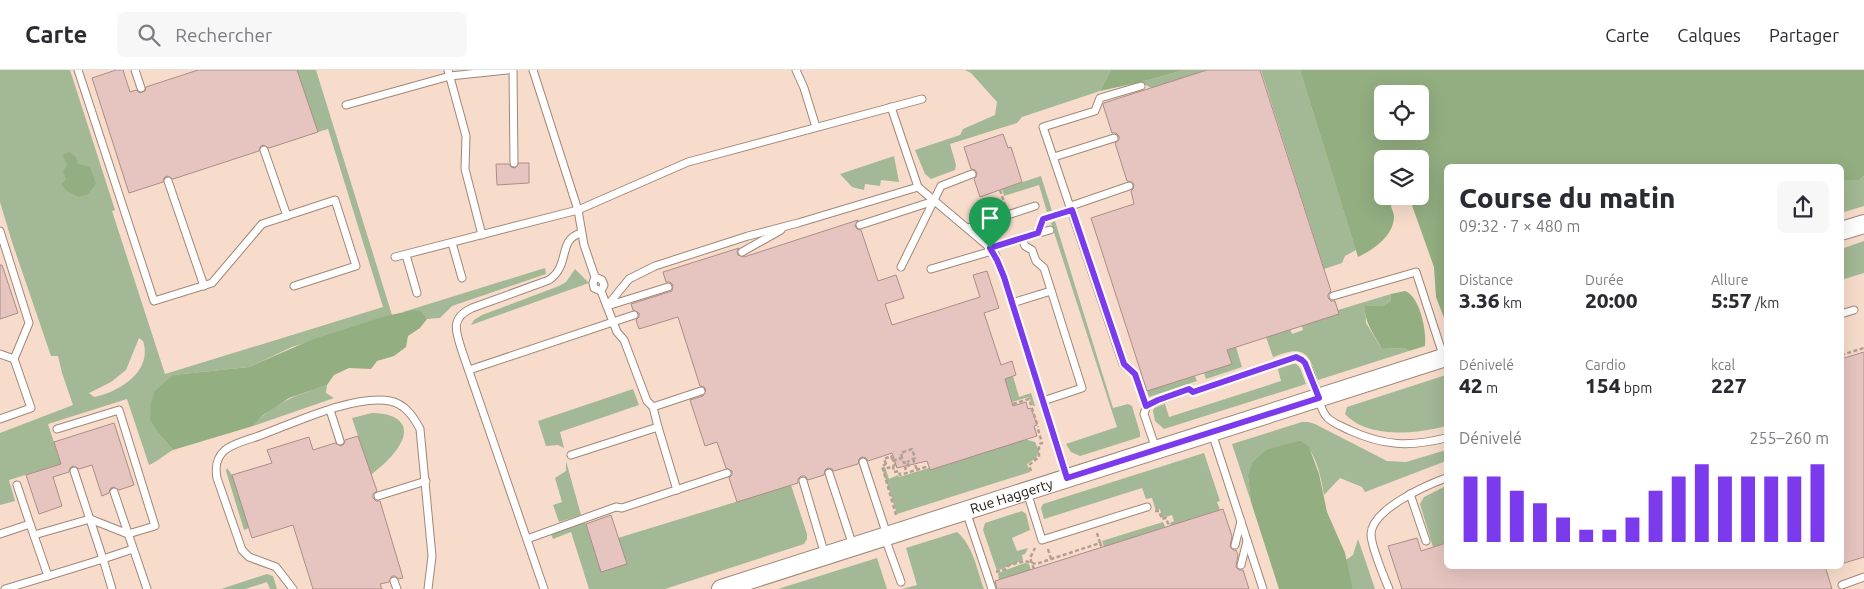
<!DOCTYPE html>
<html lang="fr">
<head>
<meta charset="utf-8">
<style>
	body { margin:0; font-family:Ubuntu,sans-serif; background:#f7f7f7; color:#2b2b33; height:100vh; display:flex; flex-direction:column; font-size:19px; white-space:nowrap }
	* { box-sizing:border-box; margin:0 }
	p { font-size:16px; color:#7c7c81 }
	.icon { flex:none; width:28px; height:28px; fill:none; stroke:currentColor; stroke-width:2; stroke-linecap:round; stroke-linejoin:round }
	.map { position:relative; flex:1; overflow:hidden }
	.sheet { position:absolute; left:1444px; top:94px; width:400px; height:405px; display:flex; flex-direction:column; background:#fff; border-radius:8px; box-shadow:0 5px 20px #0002 }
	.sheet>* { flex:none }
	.controls { position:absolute; left:1374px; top:15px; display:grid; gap:10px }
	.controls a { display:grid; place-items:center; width:55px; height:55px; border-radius:8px; background:#fff; box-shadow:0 5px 20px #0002; font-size:25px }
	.pin { position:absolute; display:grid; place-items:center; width:42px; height:42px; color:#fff; margin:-51px -21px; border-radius:50% 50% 50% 0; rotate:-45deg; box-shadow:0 0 5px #0007 }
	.pin .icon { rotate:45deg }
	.round { display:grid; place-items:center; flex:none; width:52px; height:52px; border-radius:8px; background:#f7f7f7 }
	.headline { display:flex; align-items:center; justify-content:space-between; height:85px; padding:0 15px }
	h1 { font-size:28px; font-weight:800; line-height:38px }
	.metrics { display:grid; grid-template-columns:repeat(3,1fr); gap:8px; height:85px; padding:5px 15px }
	.metrics div { display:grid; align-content:center }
	.metrics b { font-size:21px; font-weight:800 }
	.metrics small { font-size:14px; font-weight:400 }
	.metrics p { font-size:14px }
	.chart { height:140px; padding:10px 15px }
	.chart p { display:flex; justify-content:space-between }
	.chart svg { width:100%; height:90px; margin-top:5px; stroke:#7c3aed; stroke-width:6 }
	header { display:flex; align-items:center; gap:30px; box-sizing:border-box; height:70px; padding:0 25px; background:#fff; border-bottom:1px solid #e1e1e2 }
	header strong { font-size:24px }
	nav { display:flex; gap:28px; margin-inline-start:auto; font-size:18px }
	.search { width:350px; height:45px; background:#f7f7f7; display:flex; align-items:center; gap:12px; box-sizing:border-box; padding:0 18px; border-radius:8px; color:#7c7c81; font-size:19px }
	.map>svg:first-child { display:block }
	.green { fill:#a3b895; fill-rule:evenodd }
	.forest { fill:#93ae81; fill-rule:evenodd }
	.building { fill:#e6c5c0; stroke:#ab8d87 }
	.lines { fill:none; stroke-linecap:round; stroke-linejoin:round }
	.service-casing { stroke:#a08778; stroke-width:9 }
	.tertiary-casing { stroke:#a08778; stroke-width:20 }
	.path { stroke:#b59f92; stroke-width:2.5; stroke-dasharray:4 2.5; stroke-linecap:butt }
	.service { stroke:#fff; stroke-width:7 }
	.tertiary { stroke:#fff; stroke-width:18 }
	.route-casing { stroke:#fff; stroke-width:10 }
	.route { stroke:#7c3aed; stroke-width:6 }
	.labels { text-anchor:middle; stroke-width:4.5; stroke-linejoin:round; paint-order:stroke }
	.street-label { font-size:14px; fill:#1c130d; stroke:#f7dccb }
</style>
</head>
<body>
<header>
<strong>Carte</strong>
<div class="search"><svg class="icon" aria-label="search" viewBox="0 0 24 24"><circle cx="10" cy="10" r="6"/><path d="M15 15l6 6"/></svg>Rechercher</div>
<nav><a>Carte</a><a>Calques</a><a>Partager</a></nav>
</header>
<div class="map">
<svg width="1864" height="519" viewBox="0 0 1864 519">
	<rect width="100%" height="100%" fill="#f7dccb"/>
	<g class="green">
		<path d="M0,0H70L115,140L112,141L165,304L383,237L328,59L318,62L297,0H316L392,245L292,277L249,297L173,305L159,364L173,380C164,385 157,392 149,395L127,329L48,354L61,394L9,410L15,431L0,435V363L73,335L62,303L58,286H51L12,172L0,132ZM139,268L143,271C153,301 120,322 94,327L89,323L111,312L126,300Z"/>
		<path d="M965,0H1111L1100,21L1022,47L1017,53L950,74L956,95L955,100L931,109L925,104L915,80L960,65L963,59L995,45L997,32L971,3Z"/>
		<path d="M1184,0H1207L1151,18L1141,12Z"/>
		<path d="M1261,0H1300L1356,180L1345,186L1342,193L1324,199Z"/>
		<path d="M894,86L899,112L881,110L880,116L865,114L864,120L852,117L840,104Z"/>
		<path d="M1041,106L1052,141L1047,142L1039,115L1004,126L1002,119Z"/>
		<path d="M1864,106V136L1841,143V112L1843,110H1859Z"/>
		<path d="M1055,151L1113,338L1128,334L1132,336L1140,363V367L1080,386L1071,382L1066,374L1117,357L1051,153Z"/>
		<path d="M1864,171V203L1841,210V179Z"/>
		<path d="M545,198L546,204L452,236L440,248L427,249L422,242H403Z"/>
		<path d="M575,199L589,213L471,255L474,250L482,245L559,216L566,212Z"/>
		<path d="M1391,224L1390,232L1381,236H1365L1366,253L1382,279L1403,278L1409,281L1318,310C1308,281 1304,275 1273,287L1266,267L1290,259L1292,264L1303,260L1302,256L1338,240Z"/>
		<path d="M1236,277L1242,297L1206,309L1204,303L1227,280Z"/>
		<path d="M1293,294H1296L1300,298L1306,314L1164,359L1155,351L1153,341L1154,338L1165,334L1169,347L1281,311L1278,299Z"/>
		<path d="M1446,305V356C1417,364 1368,369 1345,344L1347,337Z"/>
		<path d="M1013,306L1019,327L1031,323L1035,336H1033L1029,327L1012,332L1005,309Z"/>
		<path d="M1195,306L1197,311L1149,327L1147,321Z"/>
		<path d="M327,315L326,323L334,328L253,356C273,332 298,325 327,315Z"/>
		<path d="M633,319L639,335L560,362L564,378L558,375L546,376L538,351Z"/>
		<path d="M372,343C401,343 415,358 394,383C388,391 379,398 371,405L352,348Z"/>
		<path d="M1302,352H1308L1315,354L1387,391L1406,392L1446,380V391L1365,422L1362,417L1340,408L1324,425C1321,406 1316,382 1301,370L1288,374L1248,406L1251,432L1232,374Z"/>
		<path d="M1024,369L1035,372L1039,381L1036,388L1027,394L1030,402L897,444L882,398L885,397L889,409L898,405L899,407L929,398L930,399Z"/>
		<path d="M1204,383L1220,431L1217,432L1220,440L1171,456L1170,453L1174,451L1172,445L1162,448L1160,439L1156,441L1152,428L1146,429L1142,418L1044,449L1041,438L1043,434Z"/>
		<path d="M566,391L581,445L559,452L553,435L562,432L555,408L566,401Z"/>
		<path d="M227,398L232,405L249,458L244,460L226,401Z"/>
		<path d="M791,415L807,464V469L804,474L665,519H589L571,462L553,469L551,464L585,452L601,501L618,468Z"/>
		<path d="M1446,416V473L1433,477L1420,434L1424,427Z"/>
		<path d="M1022,441L1026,444L1030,460L1012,468L1017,481L1028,478L1025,484L1022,485L1023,490L997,501L983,460L985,453Z"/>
		<path d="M1163,452L1165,457L1104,477L1102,471Z"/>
		<path d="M957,462C973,475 977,500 984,519H902L917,515L906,478Z"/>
		<path d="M1358,469L1375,519H1353L1346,490L1353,485Z"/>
		<path d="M877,488L887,519H778Z"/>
		<path d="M1025,493L1029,494L1031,500L999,510L998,503Z"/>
		<path d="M267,504L273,506L277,519H270L267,512L245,519H221Z"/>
	</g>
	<g class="forest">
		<path d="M1111,0H1184L1141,12L1100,21Z"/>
		<path d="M1300,0H1864V106L1859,110H1843L1841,112V96H1446V253L1436,227L1434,197L1409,127L1391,135C1391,138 1394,143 1394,146C1394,166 1373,180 1358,187ZM1382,24H1420V61H1382ZM1382,89H1420V126H1382Z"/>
		<path d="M69,82L76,87L78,94L90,97L96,114L88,124L79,127L67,121L61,114L66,109L63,102L67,95L63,85Z"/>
		<path d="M1405,221C1420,226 1427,262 1425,276L1409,281L1403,278L1382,279C1375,265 1364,253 1365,236H1381L1390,232L1391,224Z"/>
		<path d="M414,240L422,242L427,249L420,258L408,266L406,277L394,286L377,291L371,299L349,298L334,305L327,315L289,328L263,345L253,356L173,380L159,364L150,349L151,333L155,321L173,305L249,297L311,270L386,246Z"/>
		<path d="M1301,370L1309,377L1319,404L1327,442L1345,483L1353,519H1279L1251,432L1248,406L1253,392L1266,380Z"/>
	</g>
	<g class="building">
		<path d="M116,0H123L130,22L136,20L140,23L145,21L146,17L198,0H297L318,62L269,78L263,75L260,77L259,81L173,109L167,106L164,108L163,112L129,123L92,8Z"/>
		<path d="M1207,0H1260L1331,221L1328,224V228L1331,231H1335L1339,244L1227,280L1232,294L1147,321L1091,148L1134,134L1131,121L1133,119L1134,115L1132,112L1127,111L1115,73L1119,70V66L1116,63H1112L1103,35L1104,33Z"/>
		<path d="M1003,64L1008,78L1011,77L1022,112L980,127L974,109L976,107L977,103L975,100L971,99L964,77Z"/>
		<path d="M519,93H529V113L497,115L496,94H509L511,97L515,98Z"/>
		<path d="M858,150L855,156L857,159L861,160L878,211L896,205L904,228L885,234L892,255L980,227L973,205L987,201L999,238L984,243L1001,295L1012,291L1016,305L1005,309L1013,336L1026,332L1028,339L1031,338L1037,355L1034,356L1037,366L930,400L927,391L897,398L892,383L868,391L866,388L862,387L859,389L858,394L834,401L832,399L828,398L825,400L824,405L808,410L805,406H801L798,409V413L737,432L729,408L732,405V401L726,398L717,372L705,376L690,330L703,326L706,320L704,317L700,316L678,247L639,259L636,250L639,247V243L633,240L631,234L672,221L673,215L670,212H666L663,202L739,178L737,181L738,185L744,187Z"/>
		<path d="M0,195H2L18,243L0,249Z"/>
		<path d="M1864,282V487L1841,494V289Z"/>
		<path d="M114,353L134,415L119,420L113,417L110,419L109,423L102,426L92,395L79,399L73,396L70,398L69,402L53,407L62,436L39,444L26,405L61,394L54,372Z"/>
		<path d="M358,366L377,421L373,424V428L376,431H380L403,508L399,509L395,506H392L389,512L380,514L382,519H313L293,455L252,468L232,405L272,393L267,380L309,367L313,380L335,373L341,376L344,374L345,370Z"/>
		<path d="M1223,439L1232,466L1230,477L1233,480H1236L1238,485L1236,497L1239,500H1243L1249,519H997L995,511Z"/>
		<path d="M611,445L627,494L601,502L586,454Z"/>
		<path d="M1417,468L1421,481L1446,473V496H1825L1832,519H1402L1388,476Z"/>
	</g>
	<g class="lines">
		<g class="service-casing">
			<g id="service">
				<path d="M78,0L154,231L212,213L262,154L335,130L356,196L294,216"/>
				<path d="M135,0L141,18"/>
				<path d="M448,0L466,66L465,99L482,165"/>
				<path d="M513,0L514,93"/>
				<path d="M533,0L578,140L688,92L922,29"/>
				<path d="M796,0L804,18L816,57"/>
				<path d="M1141,16L1100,28L1095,41L1043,57L1123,294L1135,304L1146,336"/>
				<path d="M346,35L450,6L507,0"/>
				<path d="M891,37L918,117"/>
				<path d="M264,80L287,146"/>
				<path d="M1054,87L1114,68"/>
				<path d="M168,111L204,216"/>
				<path d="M1071,136L1129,116"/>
				<path d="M860,155L934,131"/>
				<path d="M968,158L1035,136"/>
				<path d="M0,161L29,253L14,289L31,338L0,349"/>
				<path d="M1038,163L1043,149L1072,140"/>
				<path d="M1022,168L1050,160"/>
				<path d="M452,173L462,208"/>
				<path d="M990,178L1022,168L1025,176L1032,180L1036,191L1044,198L1082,318L1043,331"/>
				<path d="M742,182L781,160"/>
				<path d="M406,185L417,223"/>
				<path d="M395,187L578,140L584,175L595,207L593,213L594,218L601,221L604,215L602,210L595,207"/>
				<path d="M901,197L941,116L972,104"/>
				<path d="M931,199L992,181"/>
				<path d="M601,221L617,262L624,270L647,331L653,337L658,357"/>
				<path d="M1333,226L1416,202L1444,288"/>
				<path d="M1012,233L1051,221"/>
				<path d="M607,236L629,209L655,196L748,166L798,153L918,117L988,176L995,184L1004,207L1067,408"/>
				<path d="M607,236L668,217"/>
				<path d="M1841,244L1854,240"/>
				<path d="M0,284L14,289"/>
				<path d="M469,300L634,245"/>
				<path d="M653,337L701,321"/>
				<path d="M330,340L340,371"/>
				<path d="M1212,363L1263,519"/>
				<path d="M1156,379L1144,344L1147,335L1189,319L1193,322L1296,287C1314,290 1315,333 1326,346C1331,353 1342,356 1349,360C1384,376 1409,377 1446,368"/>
				<path d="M571,385L658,357L677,420"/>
				<path d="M863,392L887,465"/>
				<path d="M74,401L103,489L133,479"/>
				<path d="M829,403L853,476"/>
				<path d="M803,411L825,485"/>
				<path d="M114,422L147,519"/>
				<path d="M1027,422L1042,470L1147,437"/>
				<path d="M1410,424L1426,471"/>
				<path d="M378,426L426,411"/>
				<path d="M966,441L992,519"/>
				<path d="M0,464L30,454L17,415"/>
				<path d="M34,465L90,449L128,464L155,456L119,340L57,359"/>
				<path d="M885,468L901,512"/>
				<path d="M527,469L616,437L622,438L727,403"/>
				<path d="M1235,475L1241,451"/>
				<path d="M1241,495L1247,471"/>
				<path d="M48,506L103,489L112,519"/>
				<path d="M394,511L397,519"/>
				<path d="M1842,515L1864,507"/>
				<path d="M5,519L48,506L30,454"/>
				<path d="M293,519L276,497L249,487L242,480L217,408C215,397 216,388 225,380C235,372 252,369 264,364C296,352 356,324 390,331C405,334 413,346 420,359L432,486L428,519"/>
				<path d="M544,519L463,284C457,264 448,249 472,238L549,210C571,195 557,170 581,163"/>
				<path d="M1389,519C1384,507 1371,475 1371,464C1372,439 1427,415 1446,408"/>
			</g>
		</g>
		<g class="tertiary-casing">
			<g id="tertiary">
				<path d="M1841,161L1864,154"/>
				<path id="s1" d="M721,519L1446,287"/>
			</g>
		</g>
		<g class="path">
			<path d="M1000,120L1005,135"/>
			<path d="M1841,285L1864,278"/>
			<path d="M1013,334L1029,329L1038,357"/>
			<path d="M902,388L901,383L912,379L915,388L907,392"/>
			<path d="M913,389L917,400"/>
			<path d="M886,394L884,389L891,386L893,390"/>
			<path d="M893,396L895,395L893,391L902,388L904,393L907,392L909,397L905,398L907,403"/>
			<path d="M1031,401L1029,395L1039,387V374L1042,373L1038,359L1035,360"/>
			<path d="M1155,441H1159L1162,449L1166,448L1169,456"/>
			<path d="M896,445L882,396L886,394L888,398L893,396L894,402L899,401L900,405L929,396"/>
			<path d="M1097,463L1100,473"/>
			<path d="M1048,479L1051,489"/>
			<path d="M1034,499L1030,488L1035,478"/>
			<path d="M996,502L1006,499L1009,495L1025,491L1036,494L1100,473L1102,478"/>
		</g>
		<use href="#service" class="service"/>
		<use href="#tertiary" class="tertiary"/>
	</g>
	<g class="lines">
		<g class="route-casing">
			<path id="route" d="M1072,140L1124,294L1135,304L1146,336L1158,330L1189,319L1193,322L1296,287L1302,290L1305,293L1319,328L1067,408L1004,207L997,190L990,178L1038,163L1043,149Z"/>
		</g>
		<use href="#route" class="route"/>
	</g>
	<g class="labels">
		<g class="street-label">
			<text dy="5" stroke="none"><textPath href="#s1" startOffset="305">Rue Haggerty</textPath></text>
		</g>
	</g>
</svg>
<div class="controls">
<a><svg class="icon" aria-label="locate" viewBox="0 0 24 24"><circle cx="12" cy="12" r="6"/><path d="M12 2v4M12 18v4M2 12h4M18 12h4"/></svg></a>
<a><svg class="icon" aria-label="layers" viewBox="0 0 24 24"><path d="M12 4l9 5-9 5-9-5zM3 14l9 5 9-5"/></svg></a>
</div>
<div class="pin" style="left:990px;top:178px;background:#1e9e55"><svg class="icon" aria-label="arrive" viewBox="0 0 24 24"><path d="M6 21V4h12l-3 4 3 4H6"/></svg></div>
<section class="sheet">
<div class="headline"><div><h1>Course du matin</h1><p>09:32 · 7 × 480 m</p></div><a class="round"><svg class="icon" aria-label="share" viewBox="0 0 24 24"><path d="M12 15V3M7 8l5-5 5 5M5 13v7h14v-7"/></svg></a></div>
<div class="metrics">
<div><p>Distance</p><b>3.36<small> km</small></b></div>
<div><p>Durée</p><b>20:00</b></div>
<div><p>Allure</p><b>5:57<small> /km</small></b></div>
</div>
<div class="metrics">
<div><p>Dénivelé</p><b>42<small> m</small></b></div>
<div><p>Cardio</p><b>154<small> bpm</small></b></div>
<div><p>kcal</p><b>227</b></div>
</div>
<div class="chart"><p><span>Dénivelé</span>255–260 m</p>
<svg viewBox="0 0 160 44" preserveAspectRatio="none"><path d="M5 44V12M15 44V12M25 44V19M35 44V25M45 44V32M55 44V38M65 44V38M75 44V32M85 44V19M95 44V12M105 44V6M115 44V12M125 44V12M135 44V12M145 44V12M155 44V6"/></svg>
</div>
</section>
</div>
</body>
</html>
